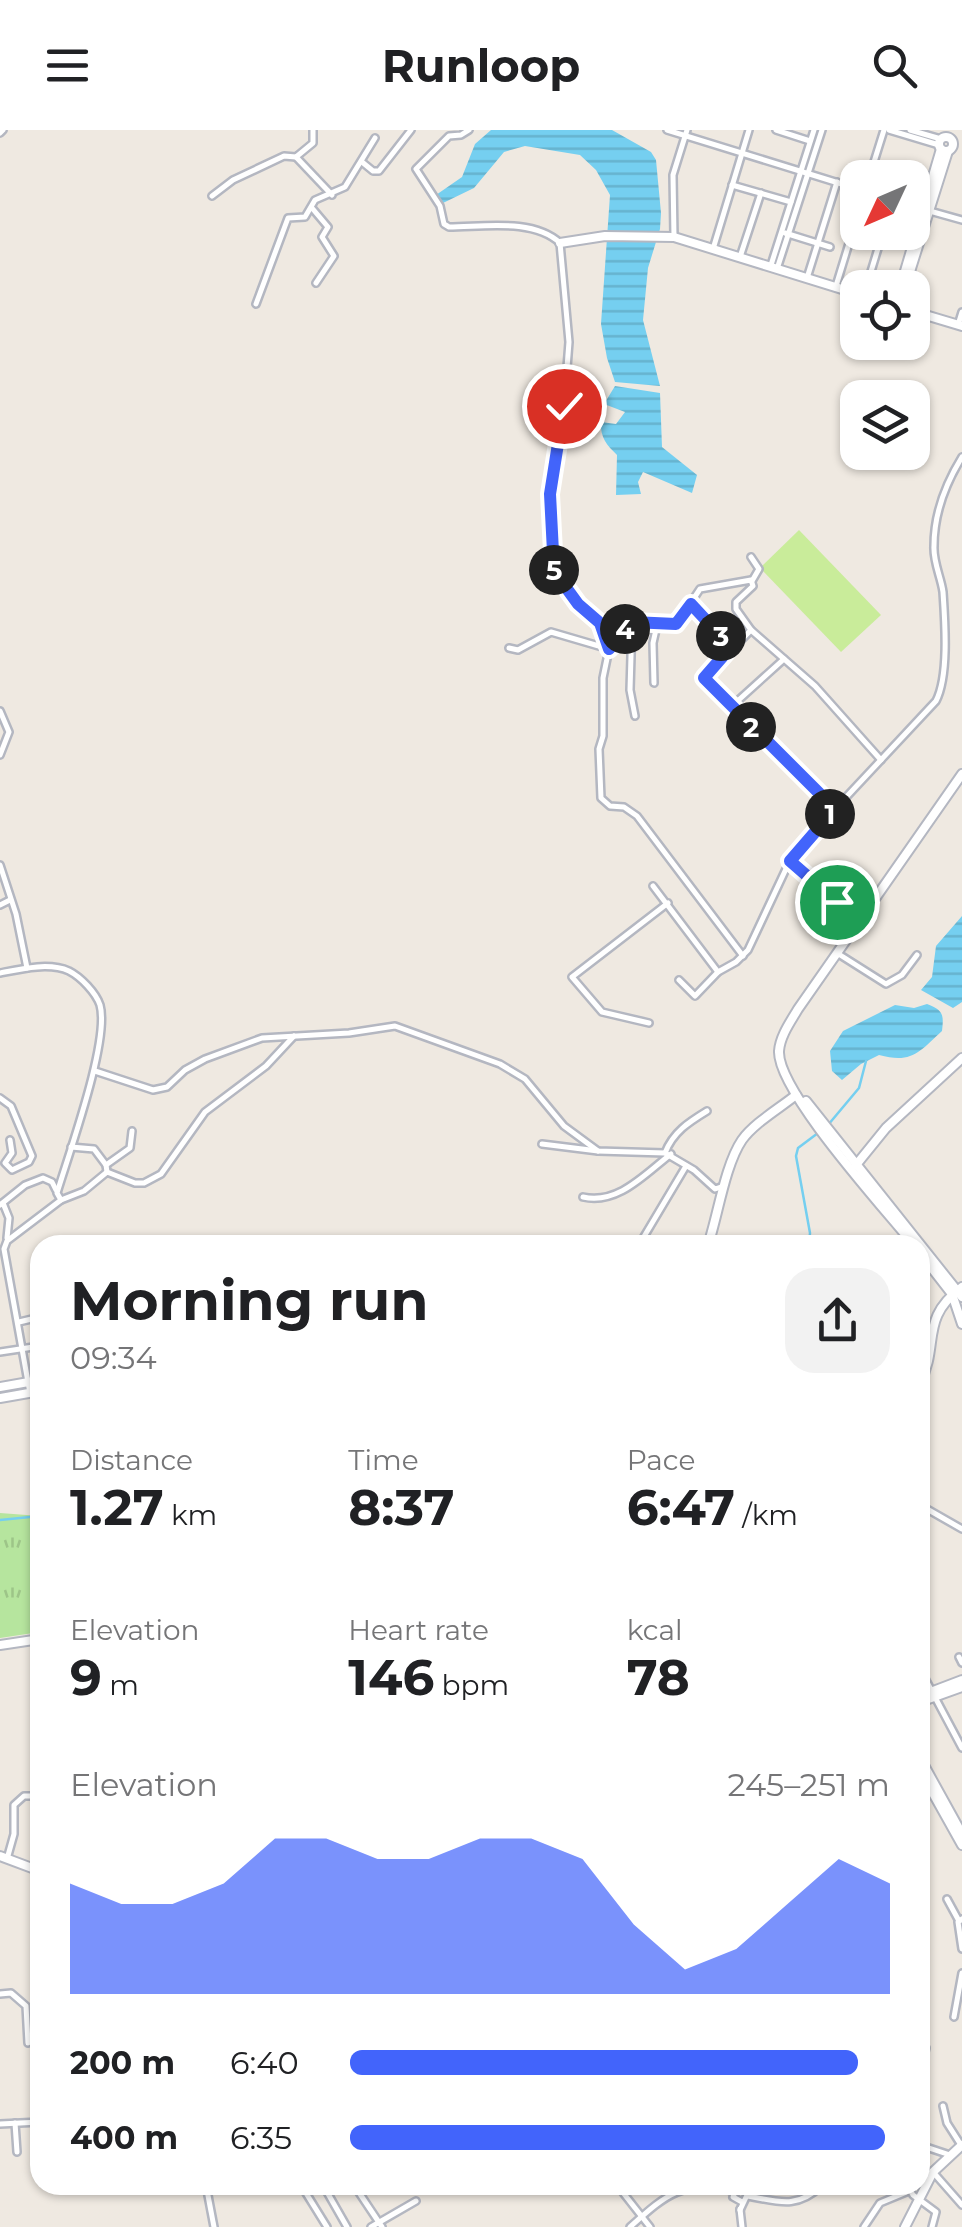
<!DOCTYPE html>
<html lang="en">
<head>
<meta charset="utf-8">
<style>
	body { margin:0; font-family:Montserrat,sans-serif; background:#f2f2f2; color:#202124; height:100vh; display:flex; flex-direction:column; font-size:38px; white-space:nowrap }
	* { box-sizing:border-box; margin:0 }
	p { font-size:32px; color:#757577 }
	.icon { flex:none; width:55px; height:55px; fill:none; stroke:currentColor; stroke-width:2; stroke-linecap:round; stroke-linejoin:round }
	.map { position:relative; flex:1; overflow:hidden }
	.drawer { position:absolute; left:30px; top:1105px; width:900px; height:960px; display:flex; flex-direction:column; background:#fff; border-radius:30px; box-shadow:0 2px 8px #0004 }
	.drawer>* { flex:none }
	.needle { width:65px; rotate:226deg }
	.tools { position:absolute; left:840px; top:30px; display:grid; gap:20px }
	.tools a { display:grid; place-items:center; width:90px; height:90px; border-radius:20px; background:#fff; box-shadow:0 2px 8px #0004; font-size:50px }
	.pin { position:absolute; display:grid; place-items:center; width:85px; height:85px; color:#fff; margin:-42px; border:5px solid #fff; border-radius:50%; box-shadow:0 2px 10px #0007 }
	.km { position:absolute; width:50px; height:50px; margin:-25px; border-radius:50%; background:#222; color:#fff; font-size:28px; line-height:50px; text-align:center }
	.round { display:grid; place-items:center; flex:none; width:105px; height:105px; border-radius:30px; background:#f2f2f2 }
	.headline { display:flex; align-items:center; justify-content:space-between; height:170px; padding:0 40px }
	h1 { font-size:55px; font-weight:700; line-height:75px }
	.metrics { display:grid; grid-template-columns:repeat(3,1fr); gap:15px; height:170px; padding:10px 40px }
	.metrics div { display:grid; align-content:center }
	.metrics b { font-size:50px; font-weight:700 }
	.metrics small { font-size:28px; font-weight:400 }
	.metrics p { font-size:28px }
	.chart { height:280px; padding:20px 40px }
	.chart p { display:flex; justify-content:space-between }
	.chart svg { width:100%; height:180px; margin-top:10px; fill:#4264fb; opacity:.7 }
	ul { padding:0 40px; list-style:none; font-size:32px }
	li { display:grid; grid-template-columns:160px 120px 1fr; align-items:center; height:75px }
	li i { height:25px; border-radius:12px; background:#4264fb }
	header { display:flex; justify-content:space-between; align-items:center; height:130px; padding:0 40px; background:#fff; font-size:45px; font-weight:700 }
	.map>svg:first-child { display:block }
	.grass { fill:url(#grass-tufts) }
	.pitch { fill:#c9ec9a }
	.water { fill:url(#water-rules) }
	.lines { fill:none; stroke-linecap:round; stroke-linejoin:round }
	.stream { stroke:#75cff0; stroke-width:2.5 }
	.street-casing { stroke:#b4b7c1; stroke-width:10 }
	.secondary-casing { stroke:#b4b7c1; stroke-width:12 }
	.street { stroke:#fff; stroke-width:5 }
	.secondary { stroke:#fff; stroke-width:8 }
	.route-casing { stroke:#fff; stroke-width:20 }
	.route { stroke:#4264fb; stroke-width:12 }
</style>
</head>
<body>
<header><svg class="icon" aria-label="menu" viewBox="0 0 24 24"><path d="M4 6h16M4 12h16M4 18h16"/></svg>Runloop<svg class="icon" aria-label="search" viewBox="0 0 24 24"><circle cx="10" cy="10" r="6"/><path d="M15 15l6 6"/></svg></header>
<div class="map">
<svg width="962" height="2097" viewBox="0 0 962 2097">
	<defs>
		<pattern id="grass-tufts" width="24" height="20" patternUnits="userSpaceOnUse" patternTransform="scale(2.5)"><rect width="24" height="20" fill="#b6e59e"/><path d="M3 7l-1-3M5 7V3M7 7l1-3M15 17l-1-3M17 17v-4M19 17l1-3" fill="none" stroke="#9dc588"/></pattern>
		<pattern id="water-rules" width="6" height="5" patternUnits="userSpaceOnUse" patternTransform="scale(2.5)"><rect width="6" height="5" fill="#75cff0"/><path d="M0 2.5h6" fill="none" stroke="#66b2ce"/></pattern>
	</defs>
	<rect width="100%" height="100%" fill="#efe9e1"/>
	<path class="grass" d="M0,1383L40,1386V1502L0,1508Z"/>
	<path class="pitch" d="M799,400L881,485L841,522L760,438Z"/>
	<g class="water">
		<path d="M491,0H612L651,22L656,30L661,83L660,99L648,138L643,190L660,256L615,252L607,228L601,194L610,65L596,40L580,25L525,16L504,22L474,58L443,73L436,65L462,47L475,14Z"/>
		<path d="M615,256L660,263L662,317L697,345L692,363L643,342L638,352L641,364L616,365L617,325C607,315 600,308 601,292L616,294L625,282L604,274Z"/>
		<path d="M962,786V872L953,878L921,860L932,847L936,816Z"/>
		<path d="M927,874C943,880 944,884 942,901C919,922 912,934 879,925L861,934L842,950L832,941L830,921L843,901L895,875L914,878Z"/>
	</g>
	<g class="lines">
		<g class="stream">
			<path d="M828,995L859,958L866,931"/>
			<path d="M809,1115L810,1103L796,1026L798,1018L818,1003"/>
			<path d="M0,1390L40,1386"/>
		</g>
		<g class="street-casing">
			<g id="street">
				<path d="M469,0L461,5L449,6L416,39L440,76L444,94L449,97C483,97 533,88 560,113L569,212L564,276L551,344L554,441L566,461L600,493L609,519"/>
				<path d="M667,0L858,59"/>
				<path d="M776,0L810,11"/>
				<path d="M889,0L939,15"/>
				<path d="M910,0L941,9"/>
				<path d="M0,3L3,0"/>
				<path d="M296,27L332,65"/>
				<path d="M362,32L373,41H379L411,0"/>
				<path d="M869,48L884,0"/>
				<path d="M732,55L791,72"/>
				<path d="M212,66L233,50L284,26L296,27L313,13V0"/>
				<path d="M912,76L962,90"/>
				<path d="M312,78L328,97L322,107L334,126L316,153"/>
				<path d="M785,103L830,117"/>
				<path d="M674,107L673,45L687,0"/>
				<path d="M713,119L749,0"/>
				<path d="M740,127L761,63"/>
				<path d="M771,135L814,0"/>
				<path d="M777,139L822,0"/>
				<path d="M807,148L837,52"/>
				<path d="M836,156L858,84"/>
				<path d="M866,158L883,102"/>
				<path d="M256,174L288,88L305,87L315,70L345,57L375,8"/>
				<path d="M958,195L962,182"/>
				<path d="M751,427L759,439L752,451"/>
				<path d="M691,474L731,517"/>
				<path d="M632,492L630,560L635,586"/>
				<path d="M751,500L704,548L835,679"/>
				<path d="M509,518L518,520L551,502L609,519"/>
				<path d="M654,553L653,513L657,495"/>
				<path d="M732,576L784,529"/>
				<path d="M0,581L9,602L0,625"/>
				<path d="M790,731L861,788"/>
				<path d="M0,735L16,784L27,838"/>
				<path d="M653,756L718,842"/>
				<path d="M0,775L10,770"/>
				<path d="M837,823L886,854L902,845L917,825"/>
				<path d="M743,826L637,686L624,677L610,676L601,668L599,619L603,606V548L609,519L632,492L676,495L700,459L751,450L753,456L736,472V479L751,500L815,556L881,630"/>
				<path d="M0,843C20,839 49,832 69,841C81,847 96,863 100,875C110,910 69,1023 57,1063L61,1070L7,1111L4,1119L30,1263"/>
				<path d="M679,850L695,866L718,842L736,832L748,820L793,724L936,571C949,546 945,492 943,462C941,447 933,432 934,416C934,385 946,353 962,327"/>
				<path d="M649,893L602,882L572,847L668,773"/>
				<path d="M95,941L153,960L167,957L185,940L205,929L262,908L349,903L395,896L500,934L525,949L564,996L598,1021"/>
				<path d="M0,968L11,976L32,1026L29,1032L12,1040L5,1033L12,1023L10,1010"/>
				<path d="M542,1014L598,1021L665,1023L694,1040L715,1059L724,1056"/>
				<path d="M71,1017L94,1019L106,1035L107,1042"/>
				<path d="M665,1023C673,1002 689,992 707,981"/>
				<path d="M106,1035L130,1018L132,1001"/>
				<path d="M583,1067C618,1075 645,1044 671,1024"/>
				<path d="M61,1070L84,1061L107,1042L135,1053H144L161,1044L205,982L266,936L294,906"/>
				<path d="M3,1073L9,1088L7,1108"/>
				<path d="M0,1075L25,1055L43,1048L52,1052L56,1060"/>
				<path d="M639,1115L686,1036"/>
				<path d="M19,1192L40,1187"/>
				<path d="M0,1222L40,1216"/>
				<path d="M920,1375L962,1399"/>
				<path d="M959,1527L962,1533"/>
				<path d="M920,1539L962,1618"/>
				<path d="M7,1729L14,1704V1675L24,1666H40"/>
				<path d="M947,1769L959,1791"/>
				<path d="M962,1789L958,1792L962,1819"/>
				<path d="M0,1864L11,1863L26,1876L28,1913"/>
				<path d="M954,1887L962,1843"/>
				<path d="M920,1917L926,1918L922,1934"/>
				<path d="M943,1976L947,1993L961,2015"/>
				<path d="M15,1993L17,2022"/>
				<path d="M0,1994L40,1992"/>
				<path d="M920,2015L950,2025"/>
				<path d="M933,2042L962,2075"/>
				<path d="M206,2055L214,2097"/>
				<path d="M301,2055L327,2097"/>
				<path d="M323,2055L347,2097"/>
				<path d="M354,2055L382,2097"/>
				<path d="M617,2055L650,2097"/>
				<path d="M907,2055L913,2065L936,2082L932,2097"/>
				<path d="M748,2066C779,2072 798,2079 822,2055"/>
				<path d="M740,2079L742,2097"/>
				<path d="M740,2080L748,2063L745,2058L737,2057L733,2067L742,2072"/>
				<path d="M371,2097L416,2071"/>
				<path d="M630,2097C667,2064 682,2050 733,2061"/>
				<path d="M864,2097L880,2073L909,2061"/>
			</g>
		</g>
		<g class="secondary-casing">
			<g id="secondary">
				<circle cx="946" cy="14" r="7"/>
				<path d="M560,113L605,106L674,107L858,164"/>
				<path d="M908,148L948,21"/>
				<path d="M900,158L941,19"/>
				<path d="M912,181L962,196"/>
				<path d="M806,971L962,1167"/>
				<path d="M856,1035L886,998L962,928"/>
				<path d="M708,1115C718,1085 725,1035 742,1010C754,993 780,978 796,965"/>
				<path d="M914,1115C885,1079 777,961 779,921C780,906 791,891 798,879L962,644"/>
				<path d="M920,1123L952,1164L962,1194"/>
				<path d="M920,1253C940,1214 919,1189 962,1157"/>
				<path d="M0,1257L40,1250"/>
				<path d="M0,1268L40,1261"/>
				<path d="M0,1515L40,1509"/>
				<path d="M920,1566L962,1550"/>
				<path d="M920,1572L962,1557"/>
				<path d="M920,1628L962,1704"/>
				<path d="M920,1640L962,1715"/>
				<path d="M0,1726L40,1741"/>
				<path d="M905,2097L933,2042L962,2015"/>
			</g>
		</g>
		<use href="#street" class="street"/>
		<use href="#secondary" class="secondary"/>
	</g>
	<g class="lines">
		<g class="route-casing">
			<path id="route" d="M564,276L550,364L554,441L578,474L600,493L609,519L632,492L676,494L691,474L731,517L704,548L835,679L790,731L837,772"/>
		</g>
		<use href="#route" class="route"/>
	</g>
</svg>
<div class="tools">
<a><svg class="needle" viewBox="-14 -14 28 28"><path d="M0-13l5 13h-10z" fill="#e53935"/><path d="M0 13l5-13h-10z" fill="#757577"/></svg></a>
<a><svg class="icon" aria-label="locate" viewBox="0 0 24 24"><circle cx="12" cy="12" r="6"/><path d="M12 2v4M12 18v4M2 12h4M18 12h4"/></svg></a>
<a><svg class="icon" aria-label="layers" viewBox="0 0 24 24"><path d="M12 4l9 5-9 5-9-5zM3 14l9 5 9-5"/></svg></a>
</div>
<div class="pin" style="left:837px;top:772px;background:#1e9e55"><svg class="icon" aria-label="arrive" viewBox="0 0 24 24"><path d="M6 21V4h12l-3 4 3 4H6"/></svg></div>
<div class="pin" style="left:564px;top:276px;background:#d93025"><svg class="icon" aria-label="check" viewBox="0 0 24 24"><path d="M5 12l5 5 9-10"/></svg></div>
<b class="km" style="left:830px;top:684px">1</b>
<b class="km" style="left:751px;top:597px">2</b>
<b class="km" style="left:721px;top:506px">3</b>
<b class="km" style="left:625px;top:499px">4</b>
<b class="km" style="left:554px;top:440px">5</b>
<section class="drawer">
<div class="headline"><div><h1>Morning run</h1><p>09:34</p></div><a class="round"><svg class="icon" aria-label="share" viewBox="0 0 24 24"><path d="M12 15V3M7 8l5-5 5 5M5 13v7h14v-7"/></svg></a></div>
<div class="metrics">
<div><p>Distance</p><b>1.27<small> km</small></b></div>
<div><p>Time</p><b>8:37</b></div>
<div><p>Pace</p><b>6:47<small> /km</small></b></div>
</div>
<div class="metrics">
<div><p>Elevation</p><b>9<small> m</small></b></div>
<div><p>Heart rate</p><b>146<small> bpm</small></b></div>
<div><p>kcal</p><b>78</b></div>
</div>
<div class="chart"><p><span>Elevation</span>245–251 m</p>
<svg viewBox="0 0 160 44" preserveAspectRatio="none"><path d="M0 44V17L10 22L20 22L30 17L40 6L50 6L60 11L70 11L80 6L90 6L100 11L110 27L120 38L130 33L140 22L150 11L160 17V44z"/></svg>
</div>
<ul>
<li><b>200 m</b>6:40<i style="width:94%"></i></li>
<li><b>400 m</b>6:35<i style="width:99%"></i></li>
</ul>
</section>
</div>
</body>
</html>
